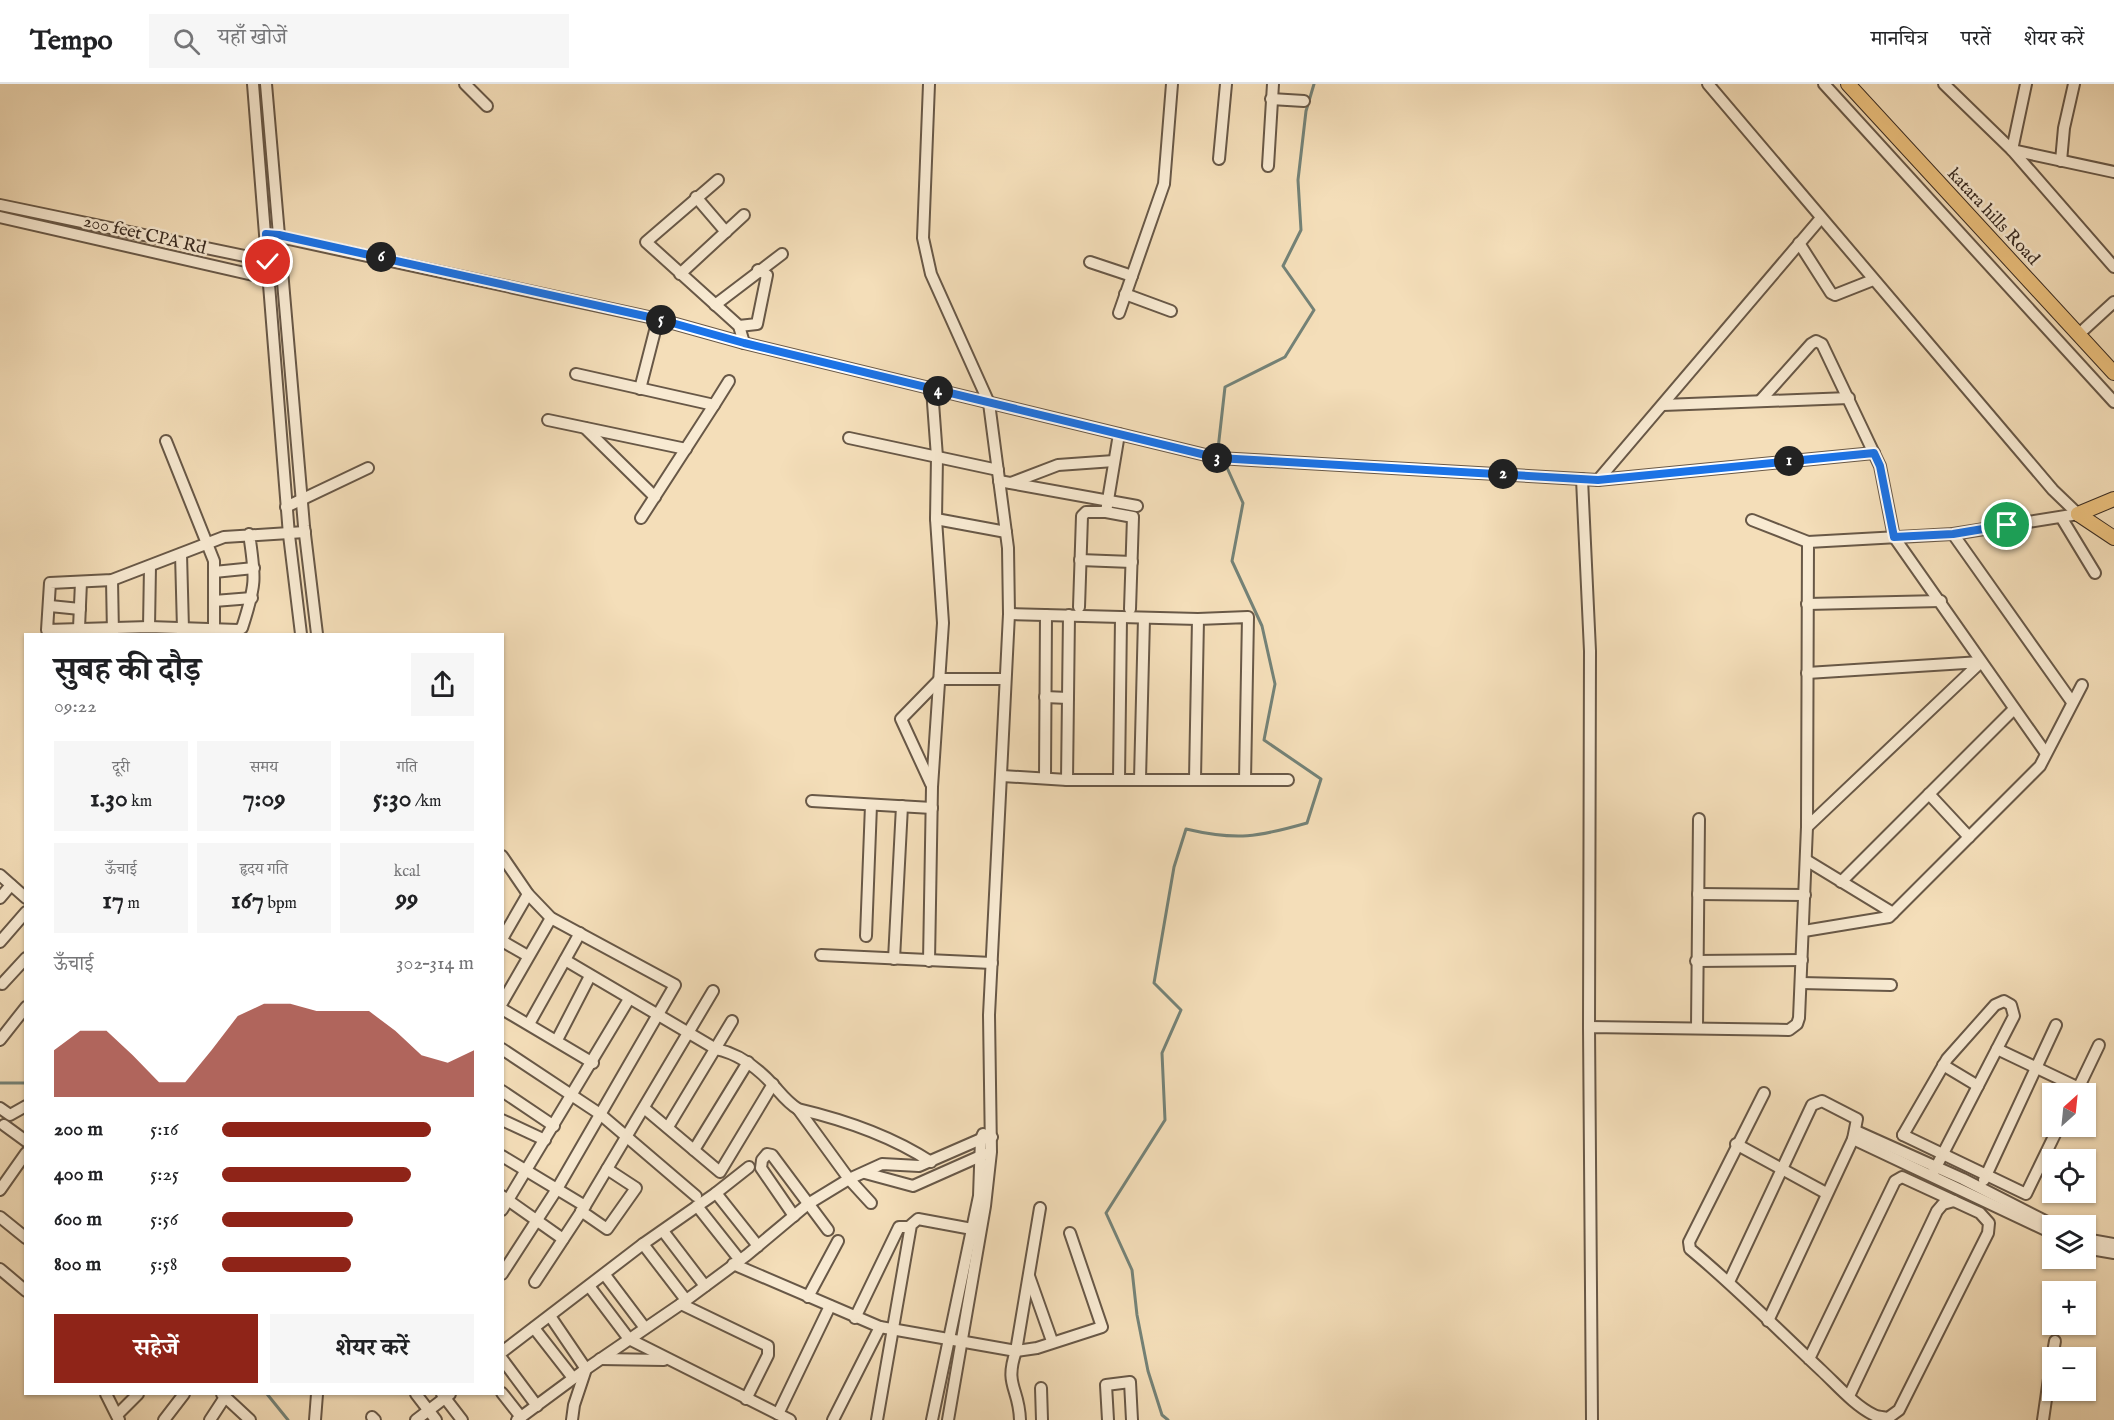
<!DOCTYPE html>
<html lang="hi">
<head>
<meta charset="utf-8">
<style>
	body { margin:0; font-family:"IM FELL English","Noto Serif Devanagari",serif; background:#f6f6f6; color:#202124; height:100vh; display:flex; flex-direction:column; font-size:22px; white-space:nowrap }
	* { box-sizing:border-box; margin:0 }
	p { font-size:20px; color:#757577 }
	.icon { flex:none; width:33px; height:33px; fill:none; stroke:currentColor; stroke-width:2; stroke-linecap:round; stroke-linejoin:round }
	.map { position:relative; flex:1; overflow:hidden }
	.side { position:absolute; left:24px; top:549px; width:480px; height:762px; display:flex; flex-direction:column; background:#fff; border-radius:0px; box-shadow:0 2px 4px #0004 }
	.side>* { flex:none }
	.needle { width:39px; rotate:27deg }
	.buttons { position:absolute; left:2042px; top:999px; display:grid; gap:12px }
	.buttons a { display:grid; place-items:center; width:54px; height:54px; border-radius:0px; background:#fff; box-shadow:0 2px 4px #0004; font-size:30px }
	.pin { position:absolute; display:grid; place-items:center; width:51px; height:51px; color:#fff; margin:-26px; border:3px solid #fff; border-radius:50%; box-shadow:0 2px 6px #0007 }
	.km { position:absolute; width:30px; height:30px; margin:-15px; border-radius:50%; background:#222; color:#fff; font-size:16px; line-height:30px; text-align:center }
	.round { display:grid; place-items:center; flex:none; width:63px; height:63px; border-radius:0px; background:#f6f6f6 }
	.head { display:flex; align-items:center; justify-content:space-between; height:102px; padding:0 30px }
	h1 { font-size:33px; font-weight:700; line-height:45px }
	.metrics { display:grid; grid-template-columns:repeat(3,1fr); gap:9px; height:102px; padding:6px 30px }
	.metrics div { display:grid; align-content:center; border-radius:0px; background:#f6f6f6; text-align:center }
	.metrics b { font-size:26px; font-weight:700 }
	.metrics small { font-size:16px; font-weight:400 }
	.metrics p { font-size:16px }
	.chart { height:168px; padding:12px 30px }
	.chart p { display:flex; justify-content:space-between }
	.chart svg { width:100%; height:108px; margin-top:6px; fill:#8f2418; opacity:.7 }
	.cta { display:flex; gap:12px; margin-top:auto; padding:12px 30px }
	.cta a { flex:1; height:69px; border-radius:0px; background:#8f2418; color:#fff; font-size:24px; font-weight:700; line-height:69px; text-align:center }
	.cta a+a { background:#f6f6f6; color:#202124 }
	ul { padding:0 30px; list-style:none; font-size:20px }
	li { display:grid; grid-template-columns:96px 72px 1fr; align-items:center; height:45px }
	li i { height:15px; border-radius:8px; background:#8f2418 }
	header { display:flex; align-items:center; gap:36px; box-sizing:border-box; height:84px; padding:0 30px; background:#fff; border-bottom:2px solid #e0e0e0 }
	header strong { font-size:28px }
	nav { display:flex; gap:33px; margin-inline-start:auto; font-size:21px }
	.search { width:420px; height:54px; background:#f6f6f6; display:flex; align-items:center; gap:15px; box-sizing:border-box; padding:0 21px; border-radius:0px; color:#757577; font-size:22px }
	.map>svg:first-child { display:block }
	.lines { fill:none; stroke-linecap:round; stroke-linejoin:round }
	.stream { stroke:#748277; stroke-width:3 }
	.minor-casing { stroke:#685847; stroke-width:14 }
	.major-casing { stroke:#392b21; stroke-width:16 }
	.minor { stroke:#f8ead2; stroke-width:10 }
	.major { stroke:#eabf7c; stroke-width:14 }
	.route-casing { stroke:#fff; stroke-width:12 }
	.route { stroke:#1a73e8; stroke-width:8 }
	.labels { text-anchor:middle; stroke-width:5; stroke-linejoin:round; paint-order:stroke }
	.street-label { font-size:18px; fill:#392b21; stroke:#f8ead2 }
</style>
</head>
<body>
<header>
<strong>Tempo</strong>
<div class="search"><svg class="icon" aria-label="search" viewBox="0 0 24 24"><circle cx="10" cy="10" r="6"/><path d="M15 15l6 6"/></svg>यहाँ खोजें</div>
<nav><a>मानचित्र</a><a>परतें</a><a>शेयर करें</a></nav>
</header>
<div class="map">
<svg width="2114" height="1336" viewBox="0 0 2114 1336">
	<rect width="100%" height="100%" fill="#f4deb9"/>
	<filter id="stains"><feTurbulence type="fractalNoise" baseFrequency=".00333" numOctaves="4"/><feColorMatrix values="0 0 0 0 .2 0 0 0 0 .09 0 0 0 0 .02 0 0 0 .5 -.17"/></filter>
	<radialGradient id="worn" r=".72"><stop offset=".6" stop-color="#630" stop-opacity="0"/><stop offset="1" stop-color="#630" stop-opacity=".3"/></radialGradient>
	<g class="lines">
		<g class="stream">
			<path d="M1221,371L1218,365L1225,303L1285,273L1314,226L1283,182L1301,146L1298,96L1306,27L1314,0"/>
			<path d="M0,999H26"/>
			<path d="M267,1310L288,1336"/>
			<path d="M1168,1336L1162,1331L1148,1287L1137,1231L1132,1186L1106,1129L1165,1036L1162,969L1181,926L1154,899L1174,783L1186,745C1237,757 1258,753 1307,739L1321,695L1264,656L1275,600L1262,542L1232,477L1243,419L1224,377"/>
		</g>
		<g class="minor-casing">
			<g id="minor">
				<path d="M253,0L289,451L301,550"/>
				<path d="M266,0L304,442L317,550"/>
				<path d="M465,0L487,22"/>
				<path d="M929,0L923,154L931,190L989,319L1008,464L1009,530L989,931L991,1068L985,1122L948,1336"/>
				<path d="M1708,0L2053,406L2078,430"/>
				<path d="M1824,0L2114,318"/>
				<path d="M1944,0L2012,66L2114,183"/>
				<path d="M2026,0L2012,66L2114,88"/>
				<path d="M1271,15L1304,17"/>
				<path d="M1219,75L1226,0"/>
				<path d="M2061,77L2064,44L2074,0"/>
				<path d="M1268,82L1273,0"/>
				<path d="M718,96L646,158L739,242L744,259"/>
				<path d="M696,113L726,148"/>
				<path d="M0,121L273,178"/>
				<path d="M0,133L275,196"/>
				<path d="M266,150L658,235L744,259L1218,374L1598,396L1874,369"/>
				<path d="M1799,159L1831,209L1835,211L1873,196"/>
				<path d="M1090,178L1132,192"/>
				<path d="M680,190L744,131"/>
				<path d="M1125,210L1171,227"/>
				<path d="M715,221L782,170"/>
				<path d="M1119,229L1164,100L1172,0"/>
				<path d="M739,242L757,240L767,191L758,186"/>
				<path d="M2079,250L2114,218"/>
				<path d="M576,290L714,321L641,434"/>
				<path d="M640,305L658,235"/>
				<path d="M1760,317L1811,260L1816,257L1822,260L1880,382L1894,453L2045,668"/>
				<path d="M714,321L729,297"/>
				<path d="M1663,321L1849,314"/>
				<path d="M548,336L686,365"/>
				<path d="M585,344L655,413"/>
				<path d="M1119,350L1106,428L1133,433L1130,525"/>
				<path d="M849,354L998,386"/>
				<path d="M166,357L214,477V550"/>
				<path d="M1582,395L1590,567L1589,943"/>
				<path d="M1598,396L1821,134"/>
				<path d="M999,397L1137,422"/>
				<path d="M1011,399L1058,381L1114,377"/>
				<path d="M286,423L368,384"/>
				<path d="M2061,433L2095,489"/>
				<path d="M936,435L1006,448"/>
				<path d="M1752,436L1808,458"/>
				<path d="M249,450C256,495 256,501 242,544L238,546L149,543L47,546L50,499L112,496L224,453L305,448"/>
				<path d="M1953,450L2072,618"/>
				<path d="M181,470L183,545"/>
				<path d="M1080,476L1132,478"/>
				<path d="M214,488L254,484"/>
				<path d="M112,496L113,550"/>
				<path d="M214,517L252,514"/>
				<path d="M1807,520L1941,517"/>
				<path d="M50,522L80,525"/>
				<path d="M1079,523L1082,432L1086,428H1106"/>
				<path d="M1009,530L1198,535L1248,533L1245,696"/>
				<path d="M149,543L150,482"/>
				<path d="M79,544L81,498"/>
				<path d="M1045,613L1068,614"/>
				<path d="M1002,692L1067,696H1288"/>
				<path d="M1045,694L1046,531"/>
				<path d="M1119,695L1121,534"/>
				<path d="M1140,695L1144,534"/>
				<path d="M1195,695L1198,535"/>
				<path d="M1067,696L1069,531"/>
				<path d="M931,700L901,635L940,595H1004"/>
				<path d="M1929,710L1969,753"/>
				<path d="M812,717L932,724"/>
				<path d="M1807,743L1981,578L1807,589"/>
				<path d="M502,772L528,810L551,834L675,901L557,1105L502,1190"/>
				<path d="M1806,776L1893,829"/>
				<path d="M0,791L26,814"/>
				<path d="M1841,798L2014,625"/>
				<path d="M1698,810L1805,811"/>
				<path d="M0,814L11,801"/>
				<path d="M1804,847L1889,833L2040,682L2082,601"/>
				<path d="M866,852L871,721"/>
				<path d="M502,855L528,810"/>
				<path d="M502,857L528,872"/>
				<path d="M0,858L26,828"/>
				<path d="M821,871L992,879"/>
				<path d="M894,875L902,722"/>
				<path d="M565,876L716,965C740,970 758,984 774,1002C782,1011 788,1019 798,1025C845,1036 890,1051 931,1078"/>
				<path d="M929,877L932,703L943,539L936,435L937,373L932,305"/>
				<path d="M1696,877L1802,876"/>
				<path d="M1801,899L1891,901"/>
				<path d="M2,900L26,874"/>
				<path d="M502,919L551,834"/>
				<path d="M502,925L593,979"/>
				<path d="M529,940L580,849"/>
				<path d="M1697,943L1699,735"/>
				<path d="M0,956L26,923"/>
				<path d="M557,956L590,892"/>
				<path d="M502,965L600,1030L696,1112"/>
				<path d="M1997,965L2079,1004"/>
				<path d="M1943,981L1978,1002"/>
				<path d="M502,1007L554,1042"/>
				<path d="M1764,1009L1689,1158L1690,1165C1736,1203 1778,1246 1822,1287C1837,1301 1855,1322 1874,1331C1878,1333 1884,1333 1888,1334L1899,1326L1988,1149L1989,1139L1980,1129L1902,1093L1895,1097L1809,1275"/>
				<path d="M2076,1009L2099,961"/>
				<path d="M0,1024L10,1031L26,1022"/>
				<path d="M644,1024L720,1088L773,1000"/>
				<path d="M798,1025L849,1095L871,1119"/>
				<path d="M502,1036L545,1056"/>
				<path d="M4,1041L26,1057"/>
				<path d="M668,1043L732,937"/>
				<path d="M1856,1047L1963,1095L2055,1142"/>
				<path d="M1903,1051L1947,975L1995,921L2004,917L2011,921L2014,932L1932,1091"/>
				<path d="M1903,1051L2026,1110L2059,1042"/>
				<path d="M1853,1055L2052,1149"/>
				<path d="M1736,1060L1826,1109"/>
				<path d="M694,1066L748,978"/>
				<path d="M502,1072L585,1122"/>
				<path d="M865,1089L913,1102L985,1070"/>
				<path d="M1984,1096L2056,941"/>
				<path d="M0,1106L26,1069"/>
				<path d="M716,1109L749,1083"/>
				<path d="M502,1112L563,1155"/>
				<path d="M697,1122L739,1175"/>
				<path d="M502,1126L629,915"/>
				<path d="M581,1127L607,1145L636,1104L607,1085"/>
				<path d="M794,1132L761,1084L762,1076L767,1070L772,1071L828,1146"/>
				<path d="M0,1133L26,1154"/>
				<path d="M663,1147L705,1202"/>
				<path d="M2085,1155L2114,1160"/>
				<path d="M643,1160L686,1216"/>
				<path d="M2085,1164L2114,1169"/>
				<path d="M733,1180L880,1243L1016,1267L1037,1264L1102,1243L1070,1149"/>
				<path d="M0,1185L26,1207"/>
				<path d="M605,1191L645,1244"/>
				<path d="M1029,1192L1052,1257"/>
				<path d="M535,1198L585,1122L713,907"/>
				<path d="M1729,1198L1812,1021L1822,1017L1857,1035L1853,1055L1768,1237"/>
				<path d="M589,1202L629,1255L790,1336"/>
				<path d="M808,1213L838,1157"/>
				<path d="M681,1220L768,1262V1271L746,1315"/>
				<path d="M550,1232L586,1285L574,1321L572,1336"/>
				<path d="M855,1234L899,1143H910"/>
				<path d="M534,1244L573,1294"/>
				<path d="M502,1268L643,1160L716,1109L758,1162"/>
				<path d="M2052,1274L2055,1257"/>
				<path d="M502,1275L537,1322"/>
				<path d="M600,1275L664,1276"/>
				<path d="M1041,1304L1042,1336"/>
				<path d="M502,1309L521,1333"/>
				<path d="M106,1310L119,1336"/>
				<path d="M222,1310L250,1336"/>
				<path d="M416,1310L436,1336"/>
				<path d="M442,1310L462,1336"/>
				<path d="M1849,1312L1937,1127L1943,1120L1954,1117"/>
				<path d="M778,1330L830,1222"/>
				<path d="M117,1331L138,1310"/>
				<path d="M372,1333L375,1336"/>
				<path d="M164,1336L184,1310"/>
				<path d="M210,1336L225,1313"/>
				<path d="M315,1336L317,1310"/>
				<path d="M416,1336L450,1310"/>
				<path d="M517,1336L586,1285L681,1220L747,1171L808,1120L849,1095L882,1080L919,1082L981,1055L992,1053"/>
				<path d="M833,1336L880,1243"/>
				<path d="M877,1336L911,1141L918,1135L972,1145"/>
				<path d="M932,1336L979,1112L981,1055L983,1050"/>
				<path d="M1020,1336C1019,1303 1004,1302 1016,1267L1040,1124"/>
				<path d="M1108,1336L1106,1301L1130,1298L1132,1336"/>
				<path d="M1592,1336L1589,943L1789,946L1797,940L1799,934L1807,743L1808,458L1953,450L2078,430"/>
				<path d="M2043,1336L2052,1274"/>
			</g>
		</g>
		<g class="major-casing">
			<g id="major">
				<path d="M1848,0L2114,289"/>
				<path d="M2078,430L2114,454"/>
				<path d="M2078,430L2114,415"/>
			</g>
		</g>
		<use href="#minor" class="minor"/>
		<use href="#major" class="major"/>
	</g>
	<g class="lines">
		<g class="route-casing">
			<path id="route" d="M268,178L266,150L279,151L658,235L744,259L1218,374L1598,396L1874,369L1880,382L1894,453L1953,450L2007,441"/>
		</g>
		<use href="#route" class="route"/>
	</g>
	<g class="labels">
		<g class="street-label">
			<text transform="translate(1994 132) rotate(47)" y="6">katara hills Road</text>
			<text transform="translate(145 150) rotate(13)" y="6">200 feet CPA Rd</text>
		</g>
	</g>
	<rect width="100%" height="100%" filter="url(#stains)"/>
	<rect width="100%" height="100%" fill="url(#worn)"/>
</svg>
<div class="buttons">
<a><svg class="needle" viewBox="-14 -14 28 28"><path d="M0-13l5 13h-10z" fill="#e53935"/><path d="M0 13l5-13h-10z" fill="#757577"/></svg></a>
<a><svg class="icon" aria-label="locate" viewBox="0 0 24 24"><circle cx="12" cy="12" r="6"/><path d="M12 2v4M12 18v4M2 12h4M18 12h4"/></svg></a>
<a><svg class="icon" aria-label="layers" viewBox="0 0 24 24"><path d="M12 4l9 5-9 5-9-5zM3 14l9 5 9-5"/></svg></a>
<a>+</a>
<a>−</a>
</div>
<div class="pin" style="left:2007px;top:441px;background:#1e9e55"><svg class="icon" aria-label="arrive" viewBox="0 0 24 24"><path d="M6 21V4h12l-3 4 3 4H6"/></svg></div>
<div class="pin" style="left:268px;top:178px;background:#d93025"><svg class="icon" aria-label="check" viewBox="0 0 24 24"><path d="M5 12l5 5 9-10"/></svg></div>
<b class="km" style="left:1789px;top:377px">1</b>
<b class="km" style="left:1503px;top:390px">2</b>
<b class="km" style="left:1217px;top:374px">3</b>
<b class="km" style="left:938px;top:307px">4</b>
<b class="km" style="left:661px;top:236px">5</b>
<b class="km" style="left:381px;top:173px">6</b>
<section class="side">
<div class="head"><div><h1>सुबह की दौड़</h1><p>09:22</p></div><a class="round"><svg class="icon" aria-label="share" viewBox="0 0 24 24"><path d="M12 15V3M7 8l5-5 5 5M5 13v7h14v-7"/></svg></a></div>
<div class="metrics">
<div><p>दूरी</p><b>1.30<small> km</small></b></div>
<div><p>समय</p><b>7:09</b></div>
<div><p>गति</p><b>5:30<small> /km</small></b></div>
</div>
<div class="metrics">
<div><p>ऊँचाई</p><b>17<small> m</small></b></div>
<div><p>हृदय गति</p><b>167<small> bpm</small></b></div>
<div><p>kcal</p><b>99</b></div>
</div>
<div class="chart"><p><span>ऊँचाई</span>302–314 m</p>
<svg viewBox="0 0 160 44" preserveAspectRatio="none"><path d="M0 44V25L10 17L20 17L30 27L40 38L50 38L60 25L70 11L80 6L90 6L100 9L110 9L120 9L130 17L140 27L150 30L160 25V44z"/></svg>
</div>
<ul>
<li><b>200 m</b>5:16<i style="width:83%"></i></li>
<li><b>400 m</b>5:25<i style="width:75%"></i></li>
<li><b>600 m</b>5:56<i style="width:52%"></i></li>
<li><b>800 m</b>5:58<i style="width:51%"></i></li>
</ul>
<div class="cta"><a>सहेजें</a><a>शेयर करें</a></div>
</section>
</div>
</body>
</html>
